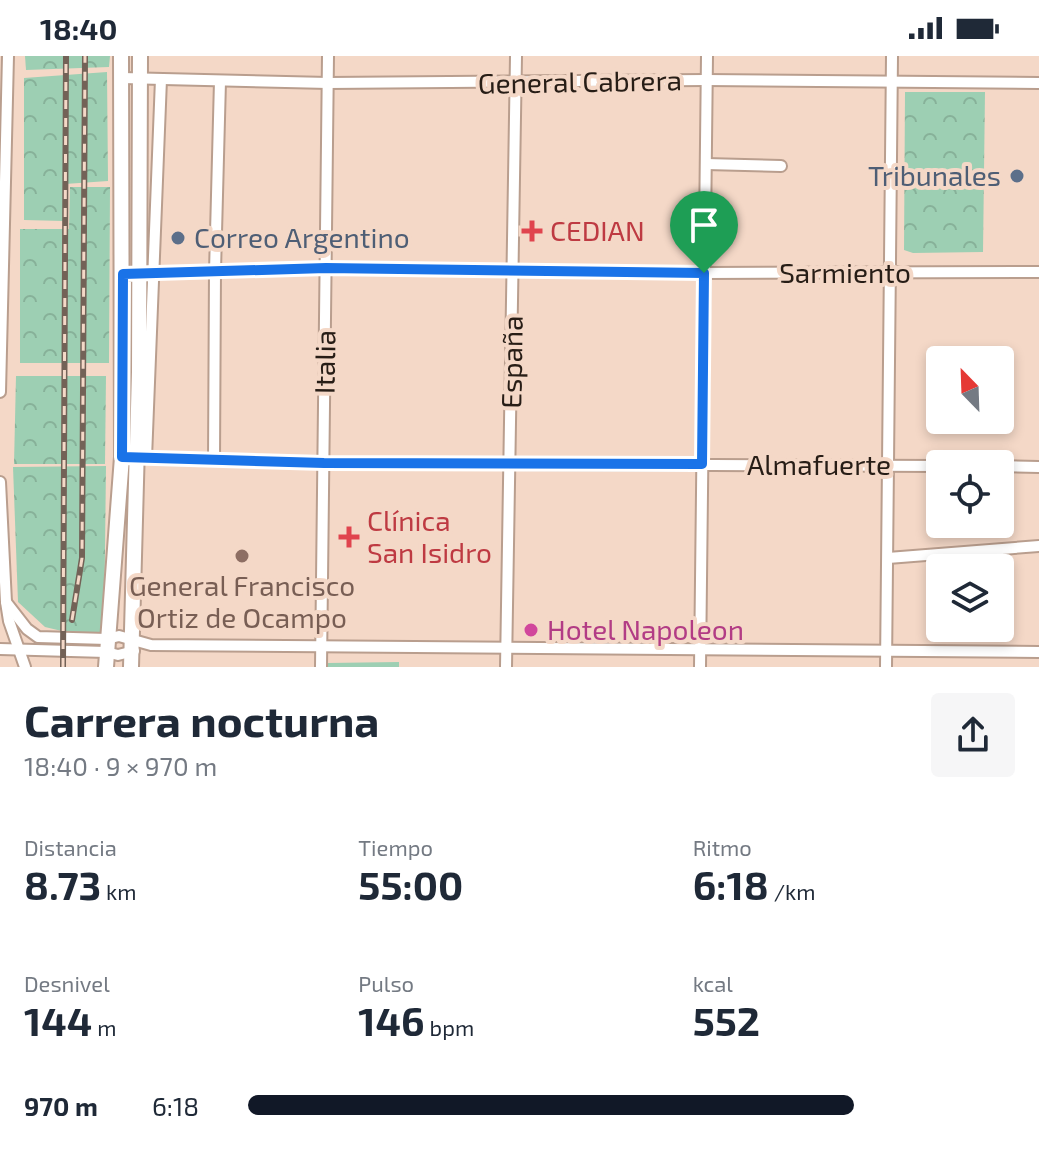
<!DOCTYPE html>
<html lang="es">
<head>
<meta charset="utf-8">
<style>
	body { margin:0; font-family:"Exo 2",sans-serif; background:#f6f6f7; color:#1f2937; height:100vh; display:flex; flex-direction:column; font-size:30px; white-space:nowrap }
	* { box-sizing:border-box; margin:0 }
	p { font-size:26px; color:#747a83 }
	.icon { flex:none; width:44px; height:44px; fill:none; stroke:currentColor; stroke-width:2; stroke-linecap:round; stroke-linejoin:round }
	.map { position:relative; height:611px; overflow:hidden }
	.details { display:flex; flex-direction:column; background:#fff; flex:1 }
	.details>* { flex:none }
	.needle { width:52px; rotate:337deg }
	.controls { position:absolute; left:926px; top:290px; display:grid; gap:16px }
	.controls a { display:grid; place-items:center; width:88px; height:88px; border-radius:8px; background:#fff; box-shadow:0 4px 12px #0003; font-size:40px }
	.pin { position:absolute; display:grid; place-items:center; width:68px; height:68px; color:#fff; margin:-82px -34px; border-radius:50% 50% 50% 0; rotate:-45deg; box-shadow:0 0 8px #0007 }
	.pin .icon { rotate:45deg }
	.round { display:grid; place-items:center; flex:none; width:84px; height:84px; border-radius:8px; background:#f6f6f7 }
	.summary { display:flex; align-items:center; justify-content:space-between; height:136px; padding:0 24px }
	h1 { font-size:44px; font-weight:700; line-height:60px }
	.figures { display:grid; grid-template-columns:repeat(3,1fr); gap:12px; height:136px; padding:8px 24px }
	.figures div { display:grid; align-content:center }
	.figures b { font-size:40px; font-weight:700 }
	.figures small { font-size:22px; font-weight:400 }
	.figures p { font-size:22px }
	ul { padding:0 24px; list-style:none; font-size:26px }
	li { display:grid; grid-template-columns:128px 96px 1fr; align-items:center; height:60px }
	li i { height:20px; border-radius:10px; background:#111827 }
	.status { display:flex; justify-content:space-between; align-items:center; height:56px; padding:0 40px; background:#fff; direction:ltr }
	.status svg { height:22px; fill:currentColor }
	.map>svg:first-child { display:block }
	.park { fill:url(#park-crowns) }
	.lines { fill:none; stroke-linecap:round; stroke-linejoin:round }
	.minor-casing { stroke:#b99e8e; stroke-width:14 }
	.major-casing { stroke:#b99e8e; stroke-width:18 }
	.minor { stroke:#fff; stroke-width:10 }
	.major { stroke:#fff; stroke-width:14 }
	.rail-casing { stroke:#736257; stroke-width:6 }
	.rail { stroke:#f4d8c7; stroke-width:3; stroke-dasharray:9; stroke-linecap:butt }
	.route-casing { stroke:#fff; stroke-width:16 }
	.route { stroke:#1a73e8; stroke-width:10 }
	.service-dot { fill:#5c6f8a; stroke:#f4d8c7; stroke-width:3 }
	.health-dot { fill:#e0444e; stroke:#f4d8c7; stroke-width:3 }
	.education-dot { fill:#8d6e63; stroke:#f4d8c7; stroke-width:3 }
	.hotel-dot { fill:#d1479c; stroke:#f4d8c7; stroke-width:3 }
	.labels { text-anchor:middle; stroke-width:8; stroke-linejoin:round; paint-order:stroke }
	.street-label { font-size:28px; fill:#271d16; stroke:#f4d8c7 }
	.service-label { font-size:28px; fill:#4e5e75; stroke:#f4d8c7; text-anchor:end }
	.health-label { font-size:28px; fill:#be3a42; stroke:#f4d8c7; text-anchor:start }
	.education-label { font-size:28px; fill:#785e54; stroke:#f4d8c7 }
	.hotel-label { font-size:28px; fill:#b23c85; stroke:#f4d8c7; text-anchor:start }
</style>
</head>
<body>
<div class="status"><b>18:40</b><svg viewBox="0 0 49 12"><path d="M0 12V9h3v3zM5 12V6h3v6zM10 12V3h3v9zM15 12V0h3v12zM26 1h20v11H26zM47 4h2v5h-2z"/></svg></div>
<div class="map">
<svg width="1039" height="611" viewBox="0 0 1039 611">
	<defs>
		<pattern id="park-crowns" width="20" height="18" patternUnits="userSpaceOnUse" patternTransform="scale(2)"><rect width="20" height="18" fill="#9dcfb3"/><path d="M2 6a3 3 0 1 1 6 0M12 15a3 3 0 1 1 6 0" fill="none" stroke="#87b199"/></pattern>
	</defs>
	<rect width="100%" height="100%" fill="#f4d8c7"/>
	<g class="park">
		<path d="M25,0H110L109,11L26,14Z"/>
		<path d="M107,16L108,125L65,128L64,165L24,164V22Z"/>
		<path d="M905,36H985L983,196L913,197L904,194Z"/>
		<path d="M70,131H110L109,307H20V173H69Z"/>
		<path d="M16,320H106L105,408H14Z"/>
		<path d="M106,410L104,577L66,576L45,571L18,546L13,411Z"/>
		<path d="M399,606V611H327V607Z"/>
	</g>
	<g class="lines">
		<g class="minor-casing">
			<g id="minor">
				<path d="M122,22L328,27L706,24L1039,27"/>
				<path d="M706,108L781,110"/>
				<path d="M123,218L326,212L704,217L1039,216"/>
				<path d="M0,336L8,0"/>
				<path d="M130,401L324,407L940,410"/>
				<path d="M146,402L161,23"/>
				<path d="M214,404L215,215L220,25"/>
				<path d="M1000,410L1039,411"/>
				<path d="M0,426L6,546L9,565L25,611"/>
				<path d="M888,502L1039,490"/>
				<path d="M6,546L27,573L38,581L107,583L119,580L151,589L1039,596"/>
				<path d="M0,593L106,596L118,599L134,595"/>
				<path d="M321,611L328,0"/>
				<path d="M506,611L516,0"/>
				<path d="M700,611L707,0"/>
				<path d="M886,611L892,0"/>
			</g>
		</g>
		<g class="major-casing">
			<g id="major">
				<path d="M106,611L122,401L121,0"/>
				<path d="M131,611L139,316L140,0"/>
			</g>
		</g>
		<use href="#minor" class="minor"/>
		<use href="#major" class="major"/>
		<g class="rail-casing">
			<g id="rail">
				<path d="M72,564L82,502L85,0"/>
				<path d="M63,611L66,0"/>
			</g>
		</g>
		<use href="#rail" class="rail"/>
	</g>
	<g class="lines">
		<g class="route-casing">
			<path id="route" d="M326,212L704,217L702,408L324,407L122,401L123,218Z"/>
		</g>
		<use href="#route" class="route"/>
	</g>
	<g class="service-dot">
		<circle cx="1017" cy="120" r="8"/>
		<circle cx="178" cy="182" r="8"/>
	</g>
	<g class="health-dot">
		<path d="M528 163h8v8h8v8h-8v8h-8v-8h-8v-8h8z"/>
		<path d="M345 469h8v8h8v8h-8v8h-8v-8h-8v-8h8z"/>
	</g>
	<circle class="education-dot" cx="242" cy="500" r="8"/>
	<circle class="hotel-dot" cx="531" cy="574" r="8"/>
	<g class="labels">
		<g class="street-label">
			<text transform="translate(580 26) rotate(-1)" y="10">General Cabrera</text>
			<text x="845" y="227">Sarmiento</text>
			<text transform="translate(325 306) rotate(-89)" y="10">Italia</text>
			<text transform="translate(512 306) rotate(-89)" y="10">España</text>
			<text x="819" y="419">Almafuerte</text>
		</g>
		<g class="service-label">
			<text x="1001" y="130">Tribunales</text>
			<text x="194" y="192" text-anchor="start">Correo Argentino</text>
		</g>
		<g class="health-label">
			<text x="550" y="185">CEDIAN</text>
			<text x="367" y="475">Clínica<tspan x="367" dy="32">San Isidro</tspan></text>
		</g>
		<g class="education-label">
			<text x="242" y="540">General Francisco<tspan x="242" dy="32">Ortiz de Ocampo</tspan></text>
		</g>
		<g class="hotel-label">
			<text x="547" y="584">Hotel Napoleon</text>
		</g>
	</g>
</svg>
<div class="controls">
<a><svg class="needle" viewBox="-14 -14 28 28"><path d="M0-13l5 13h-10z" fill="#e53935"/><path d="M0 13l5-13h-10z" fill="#747a83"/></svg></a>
<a><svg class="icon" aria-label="locate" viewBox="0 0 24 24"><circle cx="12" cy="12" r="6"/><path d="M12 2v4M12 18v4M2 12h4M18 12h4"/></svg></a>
<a><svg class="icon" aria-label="layers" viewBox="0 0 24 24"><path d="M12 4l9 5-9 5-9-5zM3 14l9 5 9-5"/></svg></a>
</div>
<div class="pin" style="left:704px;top:217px;background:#1e9e55"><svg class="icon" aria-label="arrive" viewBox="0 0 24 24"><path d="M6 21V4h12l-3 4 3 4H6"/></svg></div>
</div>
<section class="details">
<div class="summary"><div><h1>Carrera nocturna</h1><p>18:40 · 9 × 970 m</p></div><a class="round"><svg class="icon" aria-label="share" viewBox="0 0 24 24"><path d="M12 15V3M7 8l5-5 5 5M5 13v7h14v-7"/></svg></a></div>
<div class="figures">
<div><p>Distancia</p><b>8.73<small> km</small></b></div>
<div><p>Tiempo</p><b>55:00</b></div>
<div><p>Ritmo</p><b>6:18<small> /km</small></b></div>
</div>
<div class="figures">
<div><p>Desnivel</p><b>144<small> m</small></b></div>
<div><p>Pulso</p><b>146<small> bpm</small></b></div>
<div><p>kcal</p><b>552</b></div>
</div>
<ul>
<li><b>970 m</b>6:18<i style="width:79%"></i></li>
</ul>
</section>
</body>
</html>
